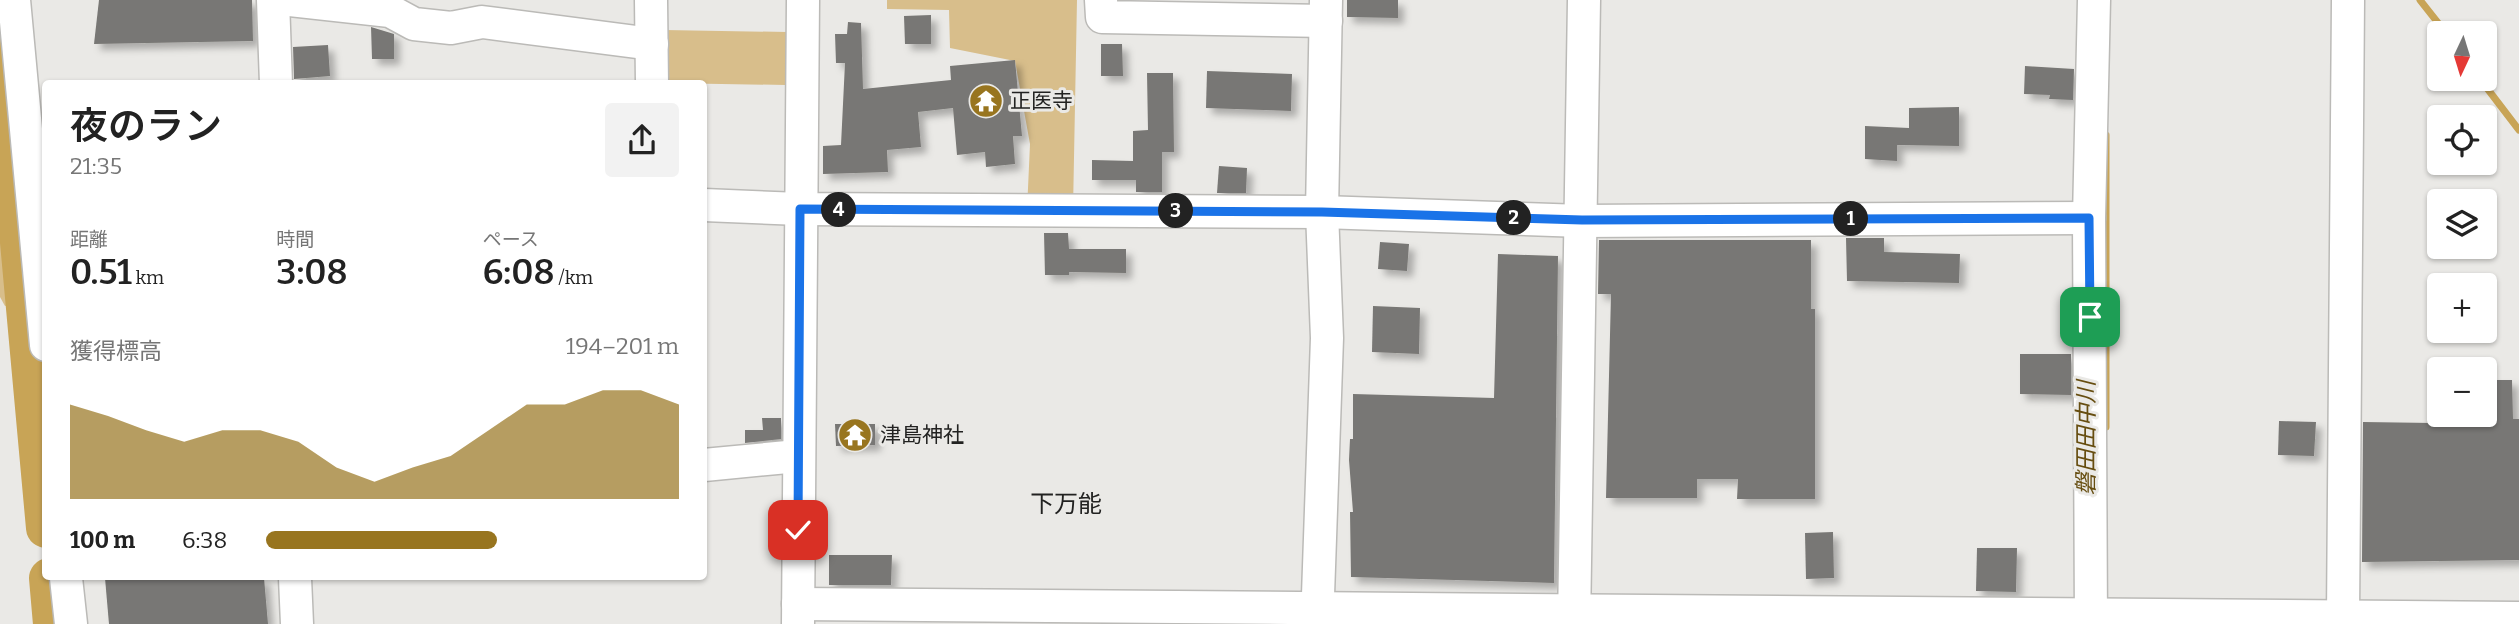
<!DOCTYPE html>
<html lang="ja">
<head>
<meta charset="utf-8">
<style>
	body { margin:0; font-family:Bitter,"Noto Sans JP",serif; background:#f2f2f2; color:#222; height:100vh; display:flex; flex-direction:column; font-size:26px; white-space:nowrap }
	* { box-sizing:border-box; margin:0 }
	p { font-size:23px; color:#767676 }
	.icon { flex:none; width:38px; height:38px; fill:none; stroke:currentColor; stroke-width:2; stroke-linecap:round; stroke-linejoin:round }
	.map { position:relative; flex:1; overflow:hidden }
	.drawer { position:absolute; left:42px; top:80px; width:665px; height:500px; display:flex; flex-direction:column; background:#fff; border-radius:7px; box-shadow:0 2px 5px #0004 }
	.drawer>* { flex:none }
	.needle { width:46px; rotate:184deg }
	.fabs { position:absolute; left:2427px; top:21px; display:grid; gap:14px }
	.fabs a { display:grid; place-items:center; width:70px; height:70px; border-radius:7px; background:#fff; box-shadow:0 2px 5px #0004; font-size:35px }
	.pin { position:absolute; display:grid; place-items:center; width:60px; height:60px; color:#fff; margin:-30px; border-radius:14px; box-shadow:0 4px 10px #0006 }
	.km { position:absolute; width:35px; height:35px; margin:-18px; border-radius:50%; background:#222; color:#fff; font-size:19px; line-height:35px; text-align:center }
	.round { display:grid; place-items:center; flex:none; width:74px; height:74px; border-radius:7px; background:#f2f2f2 }
	.head { display:flex; align-items:center; justify-content:space-between; height:119px; padding:0 28px }
	h1 { font-size:38px; font-weight:600; line-height:52px }
	.figures { display:grid; grid-template-columns:repeat(3,1fr); gap:10px; height:119px; padding:7px 28px }
	.figures div { display:grid; align-content:center }
	.figures b { font-size:35px; font-weight:600 }
	.figures small { font-size:19px; font-weight:400 }
	.figures p { font-size:19px }
	.chart { height:196px; padding:14px 28px }
	.chart p { display:flex; justify-content:space-between }
	.chart svg { width:100%; height:126px; margin-top:7px; fill:#98751f; opacity:.7 }
	ul { padding:0 28px; list-style:none; font-size:23px }
	li { display:grid; grid-template-columns:112px 84px 1fr; align-items:center; height:52px }
	li i { height:18px; border-radius:9px; background:#98751f }
	.map>svg:first-child { display:block }
	.green { fill:#d8be8b }
	.lines { fill:none; stroke-linecap:round; stroke-linejoin:round }
	.stream { stroke:#c8a456; stroke-width:7 }
	.river { stroke:#c8a456; stroke-width:40 }
	.building { fill:#787774; filter:url(#shadow) }
	.minor-casing { stroke:#bbbab7; stroke-width:35 }
	.minor { stroke:#fff; stroke-width:32 }
	.route-casing { stroke:#fff; stroke-width:14 }
	.route { stroke:#1a73e8; stroke-width:9 }
	.labels { text-anchor:middle; stroke-width:6; stroke-linejoin:round; paint-order:stroke }
	.poi-label { font-size:21px; fill:#222221; stroke:#eae9e6; text-anchor:start }
	.water-label { font-size:23px; font-style:italic; fill:#664d10; stroke:#eae9e6 }
	.quarter-label { font-size:24px; fill:#222221; stroke:#eae9e6 }
</style>
</head>
<body>
<div class="map">
<svg width="2519" height="624" viewBox="0 0 2519 624">
	<defs>
		<filter id="shadow"><feDropShadow dx="6" dy="6" stdDeviation="3.5" flood-color="#0004"/></filter>
	</defs>
	<rect width="100%" height="100%" fill="#eae9e6"/>
	<g class="green">
		<path d="M887,0H1077L1073,210H1027L1030,144L1015,61L950,48L949,10L887,9Z"/>
		<path d="M664,30L787,32L786,85L664,83Z"/>
		<path d="M0,122L10,125L26,303L5,306L0,297Z"/>
	</g>
	<g class="lines">
		<g class="stream">
			<path d="M2420,0L2446,33"/>
			<path d="M2480,79L2519,130"/>
			<path d="M2106,427V135"/>
		</g>
		<g class="river">
			<path d="M0,22L46,528"/>
			<path d="M49,578L53,624"/>
		</g>
	</g>
	<g class="building">
		<path d="M99,0H252L253,41L94,44Z"/>
		<path d="M1347,0H1398V18L1347,17Z"/>
		<path d="M931,15V44H905L904,16Z"/>
		<path d="M848,22L861,23L863,89L951,80L950,66L1015,60L1022,136H1013L1015,164L986,167L985,152L957,155L953,108L918,112L921,147L887,150L888,172L823,174V146L841,145L845,63H836L835,34H847Z"/>
		<path d="M371,27L394,34V59H372Z"/>
		<path d="M1101,44H1122L1123,76H1101Z"/>
		<path d="M328,45L330,76L294,79L293,47Z"/>
		<path d="M2025,66L2074,69L2073,100L2049,99L2050,95L2024,94Z"/>
		<path d="M1207,71L1292,74L1291,111L1206,108Z"/>
		<path d="M1147,73H1173L1174,152H1162V192H1136V180H1092V160L1133,161V131L1148,130Z"/>
		<path d="M1959,107V146L1897,145V161L1865,159V126L1909,128V108Z"/>
		<path d="M1219,166L1247,168L1246,193H1217Z"/>
		<path d="M1044,233H1068L1069,249H1126V273L1069,272V275H1045Z"/>
		<path d="M1846,238H1884V252L1960,254L1959,283L1847,281Z"/>
		<path d="M1599,240H1811V309H1815V499H1737L1738,479H1697V498H1606L1611,294H1598Z"/>
		<path d="M1380,242L1409,244L1407,271L1378,269Z"/>
		<path d="M1498,254L1558,256L1554,583L1351,577L1350,512H1353L1349,460L1350,439H1353V394L1494,398Z"/>
		<path d="M1373,306L1420,308L1419,354L1372,352Z"/>
		<path d="M2020,354H2071V395L2020,394Z"/>
		<path d="M2485,380H2512L2513,419H2519V560L2362,562L2363,422L2433,423V420L2447,421V415H2485Z"/>
		<path d="M762,418H781V439L745,443V430H763Z"/>
		<path d="M2279,421L2316,422L2314,456L2278,455Z"/>
		<path d="M835,424H875V445L836,446Z"/>
		<path d="M1833,532L1834,578L1806,579L1805,533Z"/>
		<path d="M1977,548H2017L2016,592L1976,591Z"/>
		<path d="M829,555H892L891,585H829Z"/>
		<path d="M105,578H264L268,624H109Z"/>
	</g>
	<g class="lines">
		<g class="minor-casing">
			<g id="minor">
				<path d="M14,0L46,345"/>
				<path d="M273,0L276,84"/>
				<path d="M290,0L390,11L414,24L451,28L482,22L652,44"/>
				<path d="M651,0L652,84"/>
				<path d="M1101,0L1102,17L1326,21"/>
				<path d="M704,205L800,209L1322,212L1582,221L2089,218"/>
				<path d="M704,465L798,456"/>
				<path d="M66,578L71,624"/>
				<path d="M295,578L297,624"/>
				<path d="M798,604L2519,618"/>
				<path d="M2343,616L2348,0"/>
				<path d="M798,624L803,0"/>
				<path d="M1317,624L1327,338L1322,212L1326,0"/>
				<path d="M1574,624L1584,0"/>
				<path d="M2091,624L2089,218L2094,0"/>
			</g>
		</g>
		<use href="#minor" class="minor"/>
	</g>
	<g class="lines">
		<g class="route-casing">
			<path id="route" d="M798,530L800,209L1322,212L1582,220L2089,218L2090,317"/>
		</g>
		<use href="#route" class="route"/>
	</g>
	<defs>
		<g id="temple-disc" transform="scale(1.75)"><circle r="9.5" fill="#98751f" stroke="#eae9e6"/><path d="M0-6L5-2H3V0L6.5 2.5H4V6H1.5V3h-3V6H-4V2.5H-6.5L-3 0V-2H-5Z" fill="#fff"/></g>
	</defs>
	<g fill-rule="evenodd">
		<use href="#temple-disc" x="986" y="101"/>
		<use href="#temple-disc" x="855" y="435"/>
	</g>
	<g class="labels">
		<g class="poi-label">
			<text x="1010" y="108">正医寺</text>
			<text x="880" y="442">津島神社</text>
		</g>
		<g class="water-label">
			<text transform="translate(2086 438) rotate(-90)" y="8">磐田田中川</text>
		</g>
		<g class="quarter-label">
			<text x="1066" y="512">下万能</text>
		</g>
	</g>
</svg>
<div class="fabs">
<a><svg class="needle" viewBox="-14 -14 28 28"><path d="M0-13l5 13h-10z" fill="#e53935"/><path d="M0 13l5-13h-10z" fill="#767676"/></svg></a>
<a><svg class="icon" aria-label="locate" viewBox="0 0 24 24"><circle cx="12" cy="12" r="6"/><path d="M12 2v4M12 18v4M2 12h4M18 12h4"/></svg></a>
<a><svg class="icon" aria-label="layers" viewBox="0 0 24 24"><path d="M12 4l9 5-9 5-9-5zM3 14l9 5 9-5"/></svg></a>
<a>+</a>
<a>−</a>
</div>
<div class="pin" style="left:2090px;top:317px;background:#1e9e55"><svg class="icon" aria-label="arrive" viewBox="0 0 24 24"><path d="M6 21V4h12l-3 4 3 4H6"/></svg></div>
<div class="pin" style="left:798px;top:530px;background:#d93025"><svg class="icon" aria-label="check" viewBox="0 0 24 24"><path d="M5 12l5 5 9-10"/></svg></div>
<b class="km" style="left:1851px;top:219px">1</b>
<b class="km" style="left:1514px;top:218px">2</b>
<b class="km" style="left:1176px;top:211px">3</b>
<b class="km" style="left:839px;top:210px">4</b>
<section class="drawer">
<div class="head"><div><h1>夜のラン</h1><p>21:35</p></div><a class="round"><svg class="icon" aria-label="share" viewBox="0 0 24 24"><path d="M12 15V3M7 8l5-5 5 5M5 13v7h14v-7"/></svg></a></div>
<div class="figures">
<div><p>距離</p><b>0.51<small> km</small></b></div>
<div><p>時間</p><b>3:08</b></div>
<div><p>ペース</p><b>6:08<small> /km</small></b></div>
</div>
<div class="chart"><p><span>獲得標高</span>194–201 m</p>
<svg viewBox="0 0 160 44" preserveAspectRatio="none"><path d="M0 44V11L10 15L20 20L30 24L40 20L50 20L60 24L70 33L80 38L90 33L100 29L110 20L120 11L130 11L140 6L150 6L160 11V44z"/></svg>
</div>
<ul>
<li><b>100 m</b>6:38<i style="width:56%"></i></li>
</ul>
</section>
</div>
</body>
</html>
